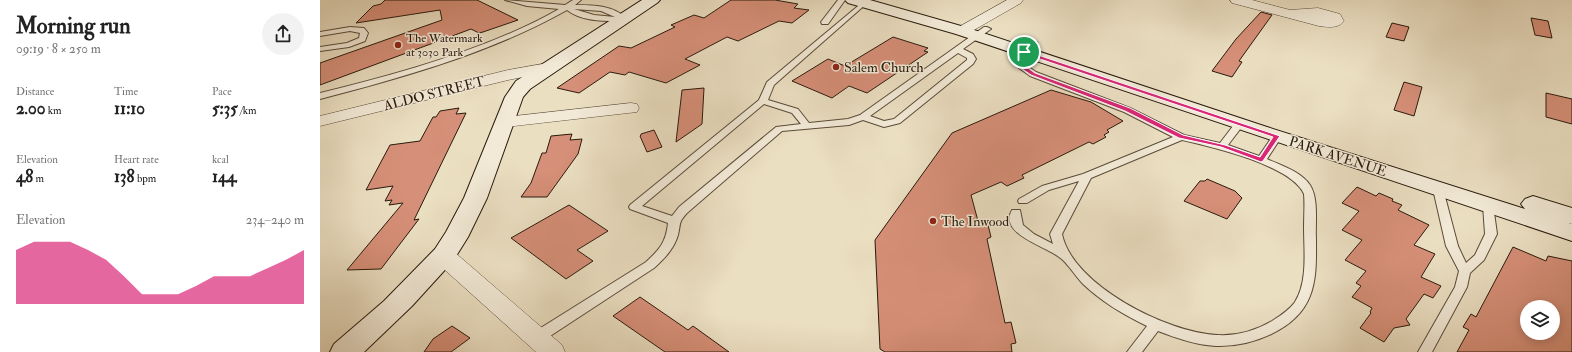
<!DOCTYPE html>
<html lang="en">
<head>
<meta charset="utf-8">
<style>
	body { margin:0; font-family:"IM FELL Double Pica",serif; background:#f2f2f2; color:#222; height:100vh; display:flex; flex-direction:column; font-size:15px; white-space:nowrap }
	* { box-sizing:border-box; margin:0 }
	p { font-size:13px; color:#767676 }
	.icon { flex:none; width:22px; height:22px; fill:none; stroke:currentColor; stroke-width:2; stroke-linecap:round; stroke-linejoin:round }
	.map { position:relative; flex:1; overflow:hidden }
	.side { display:flex; flex-direction:column; background:#fff; width:320px }
	.side>* { flex:none }
	.controls { position:absolute; left:1200px; top:300px; display:grid; gap:8px }
	.controls a { display:grid; place-items:center; width:40px; height:40px; border-radius:50%; background:#fff; box-shadow:0 2px 10px #0003; font-size:20px }
	.pin { position:absolute; display:grid; place-items:center; width:34px; height:34px; color:#fff; margin:-17px; border:2px solid #fff; border-radius:50%; box-shadow:0 1px 4px #0007 }
	.round { display:grid; place-items:center; flex:none; width:42px; height:42px; border-radius:21px; background:#f2f2f2 }
	.summary { display:flex; align-items:center; justify-content:space-between; height:68px; padding:0 16px }
	h1 { font-size:22px; font-weight:700; line-height:30px }
	.metrics { display:grid; grid-template-columns:repeat(3,1fr); gap:6px; height:68px; padding:4px 16px }
	.metrics div { display:grid; align-content:center }
	.metrics b { font-size:17px; font-weight:700 }
	.metrics small { font-size:11px; font-weight:400 }
	.metrics p { font-size:11px }
	.chart { height:112px; padding:8px 16px }
	.chart p { display:flex; justify-content:space-between }
	.chart svg { width:100%; height:72px; margin-top:4px; fill:#db2777; opacity:.7 }
	main { display:flex; flex:1; min-height:0 }
	.map>svg:first-child { display:block }
	.building { fill:#d68f78; stroke:#291a0c; fill-rule:evenodd }
	.lines { fill:none; stroke-linecap:round; stroke-linejoin:round }
	.lane-casing { stroke:#5a4b3a; stroke-width:2 }
	.street-casing { stroke:#5a4b3a; stroke-width:1 }
	.secondary-casing { stroke:#291a0c; stroke-width:2 }
	.lane { fill:#f2ead7; fill-rule:evenodd }
	.street { fill:#f2ead7; fill-rule:evenodd }
	.secondary { fill:#f2ead7; fill-rule:evenodd }
	.route { fill:#db2777; stroke:#fff; fill-rule:evenodd }
	.poi-dot { fill:#8f2418; stroke:#f2ead7; stroke-width:1.5 }
	.labels { text-anchor:middle; stroke-width:3; stroke-linejoin:round; paint-order:stroke }
	.far-poi-label { font-size:12px; fill:#291a0c; stroke:#f2ead7; text-anchor:start }
	.poi-label { font-size:14px; fill:#291a0c; stroke:#f2ead7; text-anchor:start }
	.street-label { font-size:14px; fill:#291a0c; stroke:#f2ead7 }
</style>
</head>
<body>
<main>
<section class="side">
<div class="summary"><div><h1>Morning run</h1><p>09:19 · 8 × 250 m</p></div><a class="round"><svg class="icon" aria-label="share" viewBox="0 0 24 24"><path d="M12 15V3M7 8l5-5 5 5M5 13v7h14v-7"/></svg></a></div>
<div class="metrics">
<div><p>Distance</p><b>2.00<small> km</small></b></div>
<div><p>Time</p><b>11:10</b></div>
<div><p>Pace</p><b>5:35<small> /km</small></b></div>
</div>
<div class="metrics">
<div><p>Elevation</p><b>48<small> m</small></b></div>
<div><p>Heart rate</p><b>138<small> bpm</small></b></div>
<div><p>kcal</p><b>144</b></div>
</div>
<div class="chart"><p><span>Elevation</span>234–240 m</p>
<svg viewBox="0 0 160 44" preserveAspectRatio="none"><path d="M0 44V11L10 6L20 6L30 6L40 11L50 17L60 27L70 38L80 38L90 38L100 33L110 27L120 27L130 27L140 22L150 17L160 11V44z"/></svg>
</div>
</section>
<div class="map">
<svg width="1252" height="352" viewBox="0 0 1252 352">
	<rect width="100%" height="100%" fill="#ebdfc2"/>
	<filter id="stains"><feTurbulence type="fractalNoise" baseFrequency=".005" numOctaves="4"/><feColorMatrix values="0 0 0 0 .2 0 0 0 0 .09 0 0 0 0 .02 0 0 0 .5 -.17"/></filter>
	<radialGradient id="worn" r=".72"><stop offset=".6" stop-color="#630" stop-opacity="0"/><stop offset="1" stop-color="#630" stop-opacity=".3"/></radialGradient>
	<g class="building">
		<path d="M65,0H157L198,20L163,32L159,33L151,29L0,85V63L122,20L120,10L36,23L53,6L61,4Z"/>
		<path d="M411,0H455L478,4L474,8L489,10L472,23L459,21L418,41L407,37L365,59L380,65L346,83L309,72L305,75L290,72L259,93L237,88L299,46L311,48L355,27L351,25L374,15L384,18Z"/>
		<path d="M941,12L952,15L919,61L922,62L912,77L892,71L916,39Z"/>
		<path d="M1211,18L1228,21L1232,38L1215,35Z"/>
		<path d="M1072,23L1089,27L1084,41L1066,37Z"/>
		<path d="M573,37L608,48L604,51L608,52L547,93L529,86L512,98L472,81L508,59L525,66Z"/>
		<path d="M1084,82L1102,87L1094,116L1074,110Z"/>
		<path d="M384,88L382,124L356,142L362,90Z"/>
		<path d="M731,90L771,102L803,121L787,130L789,132L784,135L786,137L773,144L769,142L702,175L704,178L687,186L681,182L651,195L658,221H667L671,237L667,239L685,323L691,322L696,343L691,344L692,352H565L560,349L555,240L632,133Z"/>
		<path d="M1226,93L1252,99V124L1226,117Z"/>
		<path d="M139,108L136,114L146,113L94,220L99,219L61,269L27,270L83,203L69,205L72,200L65,201L73,186L46,190L70,145L100,141L113,117H116L120,111Z"/>
		<path d="M334,130L342,147L327,152L320,136L321,135V134Z"/>
		<path d="M252,134L250,140L262,139L258,154L227,197H201L211,183L222,153H226L231,136Z"/>
		<path d="M887,179L915,191L922,198L907,219L864,201L880,181H885Z"/>
		<path d="M1037,187L1056,196L1059,193L1073,199L1072,201L1082,205L1078,210L1109,225L1094,245L1115,254L1101,277L1121,286L1113,298L1104,294L1086,319L1090,325L1074,328L1064,342L1040,328L1051,313L1050,312L1052,308L1032,297L1041,286L1036,283L1046,271L1025,260L1042,240L1022,230L1039,211L1022,203Z"/>
		<path d="M249,205L288,231L257,250L273,261L246,279L191,238Z"/>
		<path d="M1193,247L1226,261L1228,256L1252,261V352H1137L1149,330L1143,327L1151,314L1156,317ZM1207,307H1233V333H1207Z"/>
		<path d="M320,297L368,330L373,326L409,352H345L293,316Z"/>
		<path d="M132,326L150,338L131,352H104L113,339Z"/>
	</g>
	<g class="lines">
		<g class="lane-casing">
			<g id="lane">
				<path d="M185,0L245,5L253,0H261L255,5C272,5 294,5 307,19L303,21C285,21 262,22 247,10C173,52 82,78 0,99V93C78,74 169,49 239,9L207,6ZM254,9L281,11L295,17L274,15Z"/>
				<path d="M518,0H525L508,24H502L501,22Z"/>
				<path d="M544,1L547,3L546,4L454,85L448,100L478,109L489,123L528,119L540,115L664,27H667L671,29L643,49L653,54L656,59L653,64L580,123L564,127L543,120L529,125L462,131L367,213C358,223 361,223 358,235C354,249 344,259 334,268L221,342L216,343L211,342L210,338L211,334L326,262C340,249 346,242 348,223L310,209L309,207L310,205L439,100L447,82ZM638,53L647,58V60L574,119L564,121L550,116ZM444,104L472,113L481,124L456,127L359,207L352,216L322,206Z"/>
				<path d="M30,27L44,28L48,33L45,41L29,47L0,51V47L27,43L39,38L40,33L30,31L0,36V32Z"/>
				<path d="M711,42H717L718,44L703,58L706,65L716,72L810,108L864,135L900,143L916,122H922L924,124L908,145L939,156L954,134H960L962,136L947,159C962,166 980,171 990,185C999,199 995,223 996,239C996,258 997,278 990,296C977,330 931,347 896,346C876,345 856,338 838,331L822,352H807L827,326C804,315 782,302 763,284C756,277 747,262 739,257C727,247 678,234 692,210H700L703,225L714,234L733,244L730,234L759,181L729,190L707,203H699L698,201L699,199L722,186L763,174L853,137L804,112L710,76L699,68L695,57ZM862,140C892,147 971,165 984,194C985,205 984,216 984,227C984,251 988,281 975,302C969,310 960,316 952,321C935,331 916,336 897,335C848,333 752,285 742,234L771,178Z"/>
				<path d="M1118,186L1123,189L1138,246L1146,263L1155,255L1165,234L1163,205L1164,203H1172L1173,205L1177,234L1164,260L1150,273L1147,287L1112,352H1098L1135,287L1139,271L1126,246L1113,189Z"/>
			</g>
		</g>
		<g class="street-casing">
			<g id="street">
				<path d="M687,0H703L701,3L647,34L642,35L637,34L635,31L637,28Z"/>
				<path d="M910,0H932L970,10L998,8L1020,14L1024,21C1018,29 1008,27 999,26L912,3Z"/>
				<path d="M228,63L233,65L236,68L233,71L188,80L0,126V116L188,70Z"/>
				<path d="M311,103L317,104L319,108L317,112L185,127L179,126L176,122L179,118L185,117Z"/>
				<path d="M124,248L132,250L242,345L245,352H216L116,262L113,256L116,250Z"/>
			</g>
		</g>
		<g class="secondary-casing">
			<g id="secondary">
				<path d="M322,0H340L337,3L210,89L203,97L167,198L148,237L133,261L92,306L44,352H10L14,344L64,301L115,249L126,232L144,198L185,97L196,81Z"/>
				<path d="M525,0H550L648,28L947,127L1205,209L1201,204L1205,199L1213,196L1252,208V224L1239,220L1252,224V241L636,34L528,3Z"/>
			</g>
		</g>
		<use href="#lane" class="lane"/>
		<use href="#street" class="street"/>
		<use href="#secondary" class="secondary"/>
	</g>
	<path class="route" d="M703,51H706L960,136L943,161L941,162L901,147L859,138L805,111L711,75C704,70 697,66 696,57ZM705,54L953,137L940,157L905,145L863,135L810,108L715,73C708,68 702,65 701,57Z"/>
	<g class="poi-dot">
		<circle cx="78" cy="45" r="4"/>
		<circle cx="516" cy="67" r="4"/>
		<circle cx="613" cy="221" r="4"/>
	</g>
	<g class="labels">
		<g class="far-poi-label">
			<text x="86" y="42">The Watermark<tspan x="86" dy="14">at 3030 Park</tspan></text>
		</g>
		<g class="poi-label">
			<text x="524" y="72">Salem Church</text>
			<text x="621" y="226">The Inwood</text>
		</g>
		<g class="street-label">
			<text transform="translate(114 93) rotate(-14)" y="5">ALDO STREET</text>
			<text transform="translate(1018 156) rotate(18)" y="5">PARK AVENUE</text>
		</g>
	</g>
	<rect width="100%" height="100%" filter="url(#stains)"/>
	<rect width="100%" height="100%" fill="url(#worn)"/>
</svg>
<div class="controls">
<a><svg class="icon" aria-label="layers" viewBox="0 0 24 24"><path d="M12 4l9 5-9 5-9-5zM3 14l9 5 9-5"/></svg></a>
</div>
<div class="pin" style="left:704px;top:52px;background:#1e9e55"><svg class="icon" aria-label="arrive" viewBox="0 0 24 24"><path d="M6 21V4h12l-3 4 3 4H6"/></svg></div>
</div>
</main>
</body>
</html>
